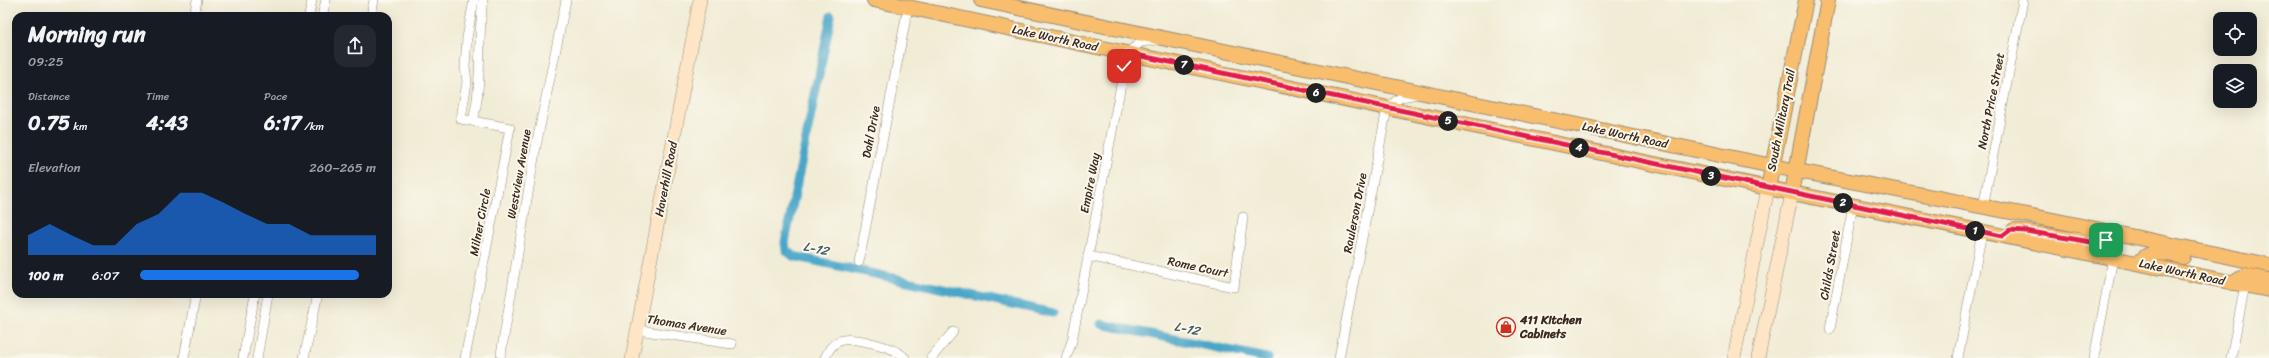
<!DOCTYPE html>
<html lang="en">
<head>
<meta charset="utf-8">
<style>
	body { margin:0; font-family:Sriracha,sans-serif; background:#242831; color:#f1f3f6; height:100vh; display:flex; flex-direction:column; font-size:15px; white-space:nowrap }
	* { box-sizing:border-box; margin:0 }
	p { font-size:13px; color:#9ea1a6 }
	.icon { flex:none; width:22px; height:22px; fill:none; stroke:currentColor; stroke-width:2; stroke-linecap:round; stroke-linejoin:round }
	.map { position:relative; flex:1; overflow:hidden }
	.drawer { position:absolute; left:12px; top:12px; width:380px; height:286px; display:flex; flex-direction:column; background:#171b24; border-radius:12px; box-shadow:0 4px 16px #0002 }
	.drawer>* { flex:none }
	.tools { position:absolute; left:2213px; top:12px; display:grid; gap:8px }
	.tools a { display:grid; place-items:center; width:44px; height:44px; border-radius:8px; background:#171b24; box-shadow:0 4px 16px #0002; font-size:20px }
	.pin { position:absolute; display:grid; place-items:center; width:34px; height:34px; color:#fff; margin:-17px; border-radius:8px; box-shadow:0 2px 6px #0006 }
	.km { position:absolute; width:20px; height:20px; margin:-10px; border-radius:50%; background:#222; color:#fff; font-size:11px; line-height:20px; text-align:center }
	.round { display:grid; place-items:center; flex:none; width:42px; height:42px; border-radius:12px; background:#242831 }
	.headline { display:flex; align-items:center; justify-content:space-between; height:68px; padding:0 16px }
	h1 { font-size:22px; font-weight:700; line-height:30px }
	.metrics { display:grid; grid-template-columns:repeat(3,1fr); gap:6px; height:68px; padding:4px 16px }
	.metrics div { display:grid; align-content:center }
	.metrics b { font-size:20px; font-weight:700 }
	.metrics small { font-size:11px; font-weight:400 }
	.metrics p { font-size:11px }
	.chart { height:112px; padding:8px 16px }
	.chart p { display:flex; justify-content:space-between }
	.chart svg { width:100%; height:72px; margin-top:4px; fill:#1a73e8; opacity:.7 }
	ul { padding:0 16px; list-style:none; font-size:13px }
	li { display:grid; grid-template-columns:64px 48px 1fr; align-items:center; height:30px }
	li i { height:10px; border-radius:5px; background:#1a73e8 }
	.map>svg:first-child { display:block }
	.lines { fill:none; stroke-linecap:round; stroke-linejoin:round }
	.canal { stroke:#4aa6c9; stroke-width:9 }
	.street-casing { stroke:#968b7a; stroke-width:10 }
	.secondary-casing { stroke:#968b7a; stroke-width:14 }
	.primary-casing { stroke:#968b7a; stroke-width:16 }
	.street { stroke:#fff; stroke-width:9 }
	.secondary { stroke:#fde5c5; stroke-width:13 }
	.primary { stroke:#f9be6d; stroke-width:14 }
	.route-casing { stroke:#fff; stroke-width:8 }
	.route { stroke:#e11d48; stroke-width:5 }
	.labels { text-anchor:middle; stroke-width:4; stroke-linejoin:round; paint-order:stroke }
	.street-label { font-size:12px; fill:#3b2a1e; stroke:#fbf7ec }
	.poi-label { font-size:12px; font-weight:bold; fill:#3b2a1e; stroke:#fbf7ec; text-anchor:start }
	.water-label { font-size:13px; font-style:italic; fill:#415c62; stroke:#fbf7ec }
</style>
</head>
<body>
<div class="map">
<svg width="2269" height="358" viewBox="0 0 2269 358">
	<rect width="100%" height="100%" fill="#fbf7ec"/>
	<filter id="ink" filterUnits="userSpaceOnUse"><feTurbulence type="fractalNoise" baseFrequency=".025" numOctaves="2"/><feDisplacementMap in="SourceGraphic" scale="8" xChannelSelector="R" yChannelSelector="G"/><feConvolveMatrix kernelMatrix="1 2 1 2 8 2 1 2 1" color-interpolation-filters="sRGB"/></filter>
	<filter id="wash" filterUnits="userSpaceOnUse"><feTurbulence type="fractalNoise" baseFrequency=".012" numOctaves="4" result="noise"/><feDisplacementMap in="SourceGraphic" scale="16" xChannelSelector="R" yChannelSelector="G"/><feGaussianBlur stdDeviation="0.9" result="paint"/><feColorMatrix in="noise" values="0 0 0 0 0 0 0 0 0 0 0 0 0 0 0 0 0 1.4 0 .05"/><feComposite in="paint" operator="in"/></filter>
	<g filter="url(#wash)">
		<rect width="100%" height="100%" fill="#f1ecd5"/>
		<g class="lines">
			<g class="canal">
				<path d="M831,16L785,242L786,250L793,256L1053,313"/>
				<path d="M1101,324L1267,358"/>
			</g>
		</g>
	</g>
	<g filter="url(#ink)">
		<g class="lines">
			<g class="street-casing">
				<g id="street">
					<path d="M194,16L197,0"/>
					<path d="M309,16L312,0"/>
					<path d="M322,16L326,0"/>
					<path d="M371,16L374,0"/>
					<path d="M473,121C483,82 477,40 483,0"/>
					<path d="M1983,207L2023,0"/>
					<path d="M1088,256L1234,287L1243,217"/>
					<path d="M859,262L908,7"/>
					<path d="M1830,329L1853,205"/>
					<path d="M638,330L732,344"/>
					<path d="M501,354L536,146L566,0"/>
					<path d="M184,358L196,294"/>
					<path d="M243,358L255,294"/>
					<path d="M257,358L268,294"/>
					<path d="M304,358L318,294"/>
					<path d="M465,358L510,128L461,119L467,82L465,66L467,38L474,0"/>
					<path d="M825,358C828,351 831,345 839,341C852,336 896,347 905,358"/>
					<path d="M931,358L953,332"/>
					<path d="M1066,358L1072,341L1127,53L1141,42L1157,40"/>
					<path d="M1339,358L1387,108L1401,97L1417,94"/>
					<path d="M1958,358L1982,232"/>
					<path d="M2094,358L2113,258"/>
					<path d="M2231,358L2245,285"/>
				</g>
			</g>
			<g class="secondary-casing">
				<g id="secondary">
					<path d="M632,358L700,0"/>
					<path d="M1734,358L1768,188"/>
					<path d="M1758,358L1792,193"/>
				</g>
			</g>
			<g class="primary-casing">
				<g id="primary">
					<path d="M874,0L1792,193L2269,290"/>
					<path d="M981,0L1772,166L2053,220L2269,265"/>
					<path d="M1768,188L1806,0"/>
					<path d="M1792,193L1828,0"/>
					<path d="M2014,230L2097,243L2106,240L2116,234"/>
					<path d="M2139,263C2151,247 2166,254 2183,257"/>
					<path d="M2233,283L2246,275L2269,280"/>
				</g>
			</g>
			<use href="#street" class="street"/>
			<use href="#secondary" class="secondary"/>
			<use href="#primary" class="primary"/>
		</g>
	</g>
	<g class="lines" filter="url(#ink)">
		<g class="route-casing">
			<path id="route" d="M1124,66L1127,53L2002,236L2010,230L2026,231L2097,243L2106,240"/>
		</g>
		<use href="#route" class="route"/>
	</g>
	<defs>
		<g id="shop-ring" transform="scale(1)"><circle r="9.5" fill="#fbf7ec" stroke="#c8321e" stroke-width="1.5"/><path d="M-5-2.5h2.3a2.7 3.5 0 0 1 5.4 0H5L5.5 6h-11ZM-1.5-2.5h3a1.5 2.3 0 0 0-3 0Z" fill="#c8321e"/></g>
	</defs>
	<g fill-rule="evenodd">
		<use href="#shop-ring" x="1506" y="327"/>
	</g>
	<g class="labels">
		<g class="street-label">
			<text transform="translate(1055 38) rotate(12)" y="4">Lake Worth Road</text>
			<text transform="translate(1991 101) rotate(-79)" y="4">North Price Street</text>
			<text transform="translate(1781 120) rotate(-79)" y="4">South Military Trail</text>
			<text transform="translate(871 132) rotate(-79)" y="4">Dahl Drive</text>
			<text transform="translate(1625 135) rotate(12)" y="4">Lake Worth Road</text>
			<text transform="translate(519 174) rotate(-80)" y="4">Westview Avenue</text>
			<text transform="translate(666 179) rotate(-79)" y="4">Haverhill Road</text>
			<text transform="translate(1090 183) rotate(-79)" y="4">Empire Way</text>
			<text transform="translate(1355 213) rotate(-79)" y="4">Raulerson Drive</text>
			<text transform="translate(480 222) rotate(-79)" y="4">Milner Circle</text>
			<text transform="translate(1830 265) rotate(-80)" y="4">Childs Street</text>
			<text transform="translate(1198 267) rotate(12)" y="4">Rome Court</text>
			<text transform="translate(2182 272) rotate(12)" y="4">Lake Worth Road</text>
			<text transform="translate(687 325) rotate(9)" y="4">Thomas Avenue</text>
		</g>
		<g class="poi-label">
			<text x="1520" y="324">411 Kitchen<tspan x="1520" dy="14">Cabinets</tspan></text>
		</g>
		<g class="water-label">
			<text transform="translate(816 248) rotate(12)" y="5">L-12</text>
			<text transform="translate(1187 328) rotate(12)" y="5">L-12</text>
		</g>
	</g>
</svg>
<div class="tools">
<a><svg class="icon" aria-label="locate" viewBox="0 0 24 24"><circle cx="12" cy="12" r="6"/><path d="M12 2v4M12 18v4M2 12h4M18 12h4"/></svg></a>
<a><svg class="icon" aria-label="layers" viewBox="0 0 24 24"><path d="M12 4l9 5-9 5-9-5zM3 14l9 5 9-5"/></svg></a>
</div>
<div class="pin" style="left:2106px;top:240px;background:#1e9e55"><svg class="icon" aria-label="arrive" viewBox="0 0 24 24"><path d="M6 21V4h12l-3 4 3 4H6"/></svg></div>
<div class="pin" style="left:1124px;top:66px;background:#d93025"><svg class="icon" aria-label="check" viewBox="0 0 24 24"><path d="M5 12l5 5 9-10"/></svg></div>
<b class="km" style="left:1975px;top:231px">1</b>
<b class="km" style="left:1843px;top:203px">2</b>
<b class="km" style="left:1711px;top:176px">3</b>
<b class="km" style="left:1579px;top:148px">4</b>
<b class="km" style="left:1448px;top:121px">5</b>
<b class="km" style="left:1316px;top:93px">6</b>
<b class="km" style="left:1184px;top:65px">7</b>
<section class="drawer">
<div class="headline"><div><h1>Morning run</h1><p>09:25</p></div><a class="round"><svg class="icon" aria-label="share" viewBox="0 0 24 24"><path d="M12 15V3M7 8l5-5 5 5M5 13v7h14v-7"/></svg></a></div>
<div class="metrics">
<div><p>Distance</p><b>0.75<small> km</small></b></div>
<div><p>Time</p><b>4:43</b></div>
<div><p>Pace</p><b>6:17<small> /km</small></b></div>
</div>
<div class="chart"><p><span>Elevation</span>260–265 m</p>
<svg viewBox="0 0 160 44" preserveAspectRatio="none"><path d="M0 44V32L10 25L20 32L30 38L40 38L50 25L60 19L70 6L80 6L90 12L100 19L110 25L120 25L130 32L140 32L150 32L160 32V44z"/></svg>
</div>
<ul>
<li><b>100 m</b>6:07<i style="width:93%"></i></li>
</ul>
</section>
</div>
</body>
</html>
